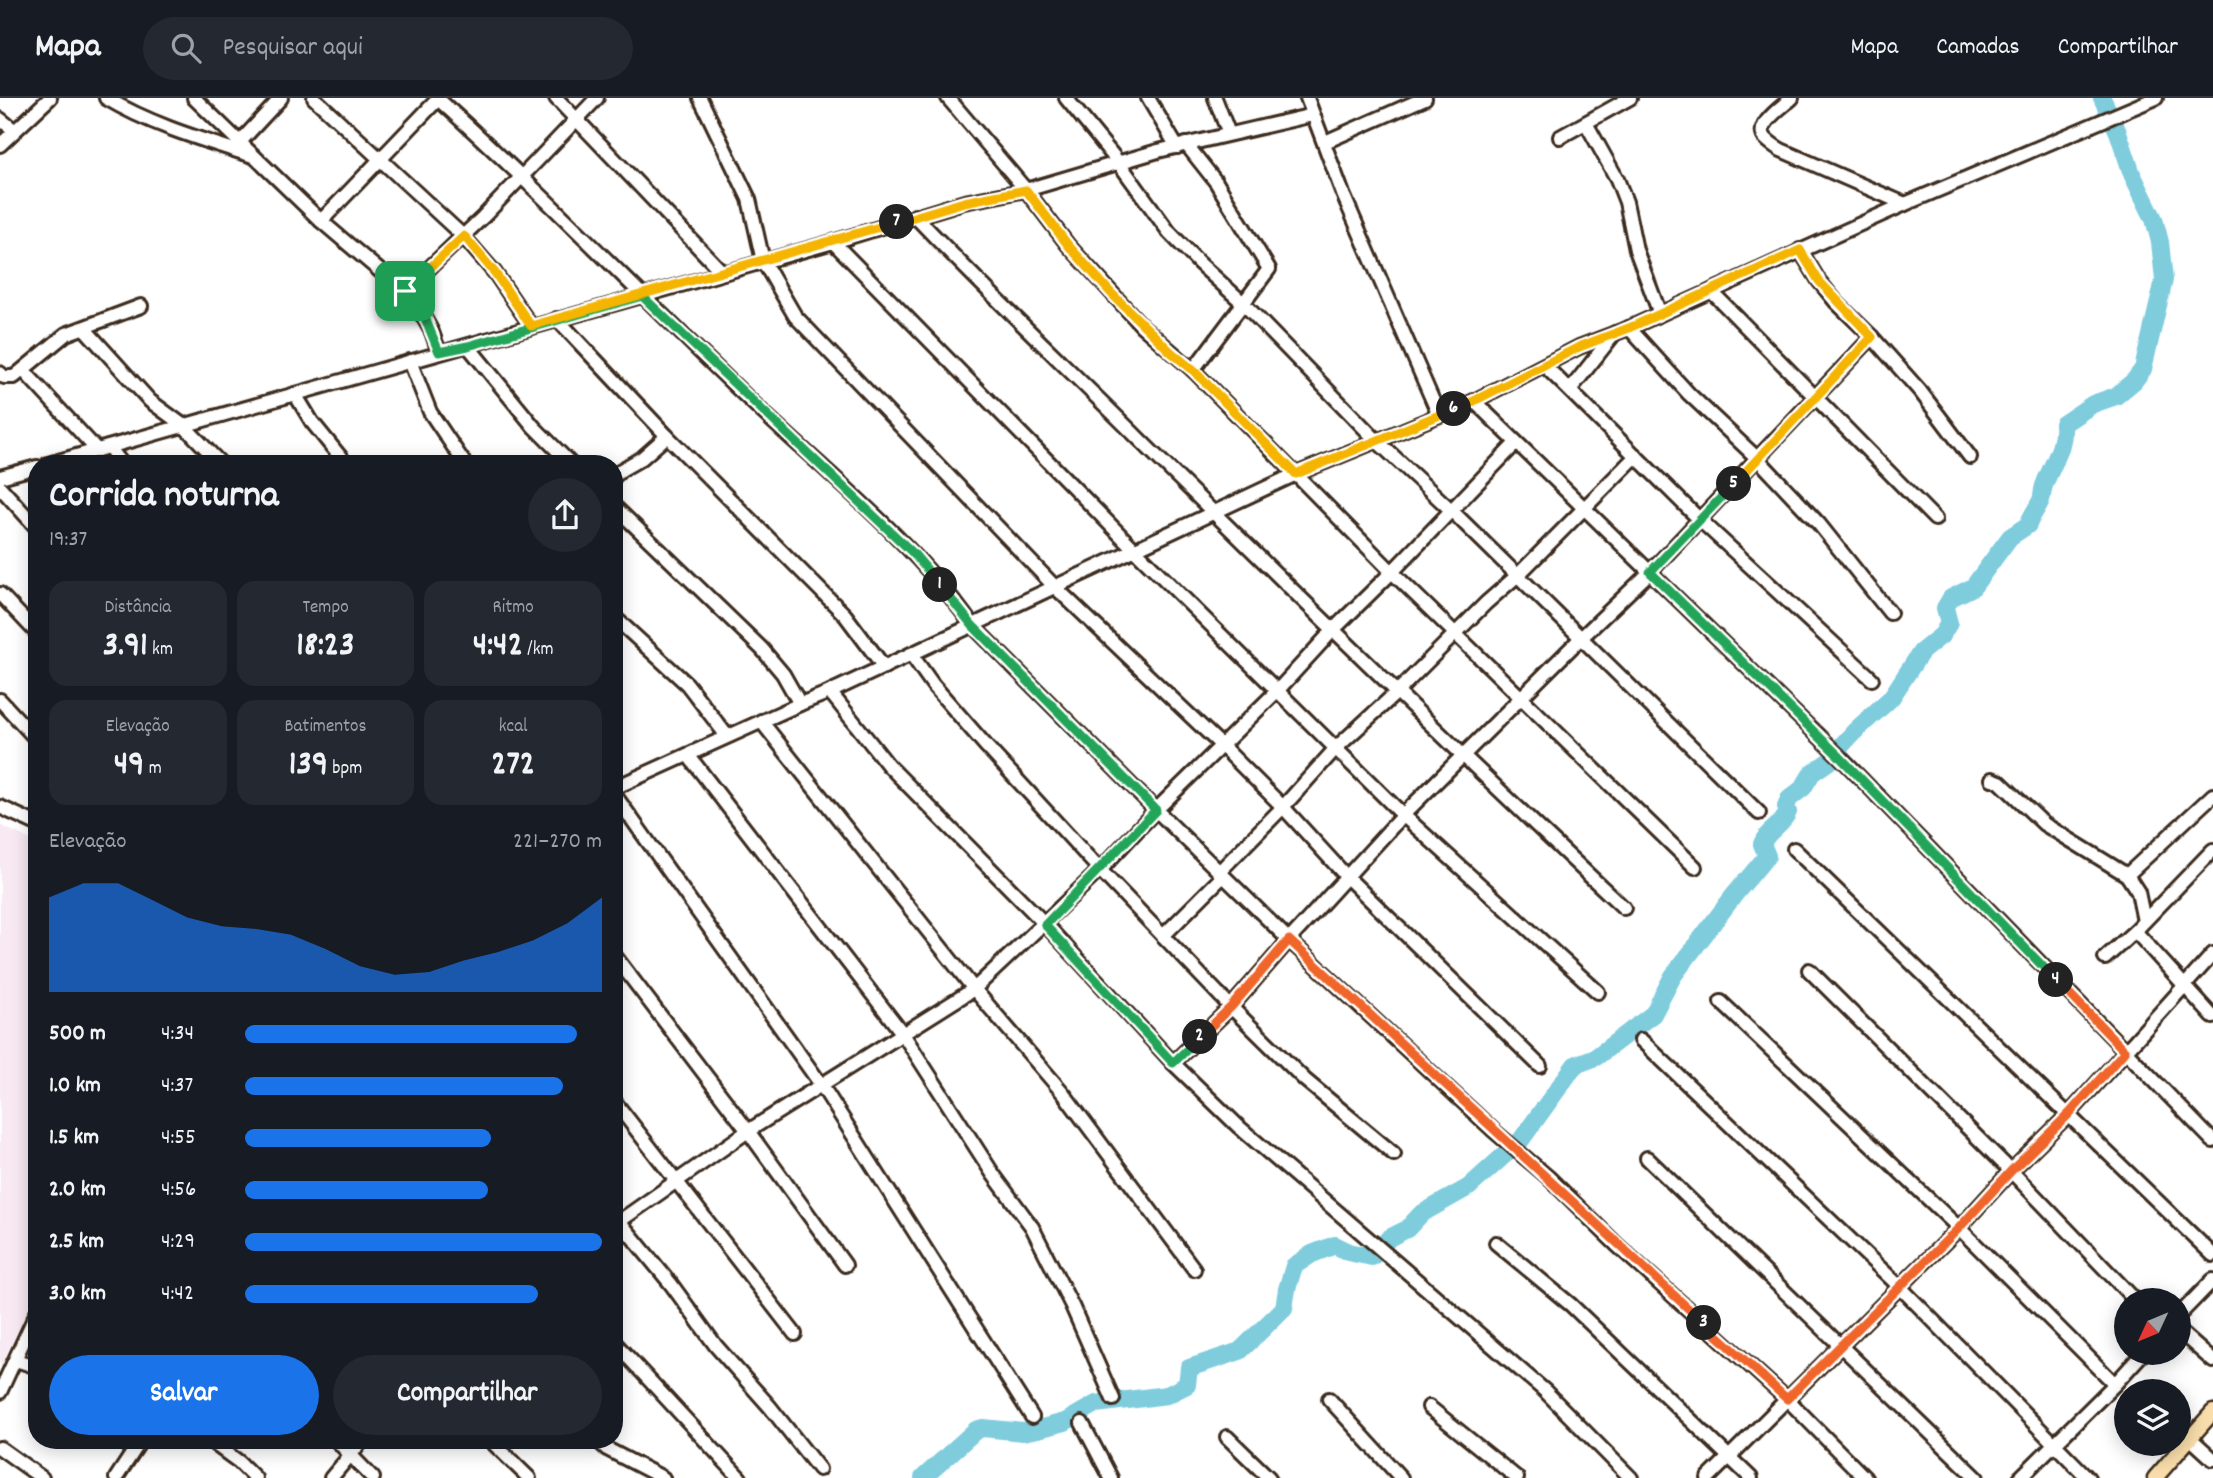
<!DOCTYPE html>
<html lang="pt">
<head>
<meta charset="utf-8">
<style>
	body { margin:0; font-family:Dekko,sans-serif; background:#242831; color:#f1f3f6; height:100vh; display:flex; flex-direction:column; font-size:26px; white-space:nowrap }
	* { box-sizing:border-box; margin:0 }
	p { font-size:23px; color:#9ea1a6 }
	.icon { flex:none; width:38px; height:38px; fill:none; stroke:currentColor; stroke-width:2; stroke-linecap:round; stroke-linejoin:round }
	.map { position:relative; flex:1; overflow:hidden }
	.details { position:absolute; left:28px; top:357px; width:595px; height:994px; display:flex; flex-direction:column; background:#171b24; border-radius:28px; box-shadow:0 4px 18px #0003 }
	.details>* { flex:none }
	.needle { width:46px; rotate:226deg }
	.controls { position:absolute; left:2114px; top:1190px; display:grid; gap:14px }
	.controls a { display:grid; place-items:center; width:77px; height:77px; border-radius:50%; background:#171b24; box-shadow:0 4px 18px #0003; font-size:35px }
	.pin { position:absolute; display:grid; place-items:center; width:60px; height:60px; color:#fff; margin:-30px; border-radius:14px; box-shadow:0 4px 10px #0006 }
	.km { position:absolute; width:35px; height:35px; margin:-18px; border-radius:50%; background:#222; color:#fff; font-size:19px; line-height:35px; text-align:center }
	.round { display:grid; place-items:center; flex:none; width:74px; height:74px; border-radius:37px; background:#242831 }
	.head { display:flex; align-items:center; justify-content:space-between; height:119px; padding:0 21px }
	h1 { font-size:38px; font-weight:700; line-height:52px }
	.metrics { display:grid; grid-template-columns:repeat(3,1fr); gap:10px; height:119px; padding:7px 21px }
	.metrics div { display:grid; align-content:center; border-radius:18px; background:#242831; text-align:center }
	.metrics b { font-size:35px; font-weight:700 }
	.metrics small { font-size:19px; font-weight:400 }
	.metrics p { font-size:19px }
	.chart { height:196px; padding:14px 21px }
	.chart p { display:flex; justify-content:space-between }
	.chart svg { width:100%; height:126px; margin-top:7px; fill:#1a73e8; opacity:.7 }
	.action { display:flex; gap:14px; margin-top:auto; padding:14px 21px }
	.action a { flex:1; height:80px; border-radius:42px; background:#1a73e8; color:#fff; font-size:28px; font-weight:700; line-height:80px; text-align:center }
	.action a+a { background:#242831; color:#f1f3f6 }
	ul { padding:0 21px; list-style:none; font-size:23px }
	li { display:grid; grid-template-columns:112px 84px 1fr; align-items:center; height:52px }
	li i { height:18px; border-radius:9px; background:#1a73e8 }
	header { display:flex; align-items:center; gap:42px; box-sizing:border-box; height:98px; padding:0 35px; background:#171b24; border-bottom:2px solid #363941 }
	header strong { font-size:33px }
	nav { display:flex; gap:38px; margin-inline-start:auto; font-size:24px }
	.search { width:490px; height:63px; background:#242831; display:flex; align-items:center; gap:18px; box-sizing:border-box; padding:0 24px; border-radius:38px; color:#9ea1a6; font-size:26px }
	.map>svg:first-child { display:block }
	.built { fill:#f8e9f3 }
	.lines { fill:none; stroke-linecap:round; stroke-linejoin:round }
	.river { stroke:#7fccdd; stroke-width:18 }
	.minor-casing { stroke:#3b2a1e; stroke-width:18 }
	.major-casing { stroke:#3b2a1e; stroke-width:19 }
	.minor { stroke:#fff; stroke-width:12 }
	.major { stroke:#f9deab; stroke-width:14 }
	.split-1-casing { stroke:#fff; stroke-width:14 }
	.split-2-casing { stroke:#fff; stroke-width:14 }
	.split-3-casing { stroke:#fff; stroke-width:14 }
	.split-4-casing { stroke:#fff; stroke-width:14 }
	.split-5-casing { stroke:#fff; stroke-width:14 }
	.split-6-casing { stroke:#fff; stroke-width:14 }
	.split-7-casing { stroke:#fff; stroke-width:14 }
	.split-8-casing { stroke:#fff; stroke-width:14 }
	.split-1 { stroke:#22a559; stroke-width:9 }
	.split-2 { stroke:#22a559; stroke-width:9 }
	.split-3 { stroke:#f0652b; stroke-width:9 }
	.split-4 { stroke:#f0652b; stroke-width:9 }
	.split-5 { stroke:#22a559; stroke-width:9 }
	.split-6 { stroke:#f5b400; stroke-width:9 }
	.split-7 { stroke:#f5b400; stroke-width:9 }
	.split-8 { stroke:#f5b400; stroke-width:9 }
</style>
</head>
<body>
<header>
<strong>Mapa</strong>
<div class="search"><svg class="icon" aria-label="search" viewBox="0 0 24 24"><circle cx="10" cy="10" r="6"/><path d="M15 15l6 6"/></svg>Pesquisar aqui</div>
<nav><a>Mapa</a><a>Camadas</a><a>Compartilhar</a></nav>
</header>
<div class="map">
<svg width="2213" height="1380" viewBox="0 0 2213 1380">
	<rect width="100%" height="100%" fill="#fff"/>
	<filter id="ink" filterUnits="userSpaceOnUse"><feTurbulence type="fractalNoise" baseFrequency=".0143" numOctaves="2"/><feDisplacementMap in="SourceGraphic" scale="14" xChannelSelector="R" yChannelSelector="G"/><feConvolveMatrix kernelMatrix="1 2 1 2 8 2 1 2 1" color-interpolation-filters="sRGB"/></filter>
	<g filter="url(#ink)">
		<path class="built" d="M0,727L37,745V1192L0,1269Z"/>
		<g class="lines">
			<path class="river" d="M923,1380L976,1332L983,1330L1023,1334L1038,1331L1065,1324L1096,1306L1167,1297L1187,1287L1189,1270L1240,1253L1284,1210L1287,1191L1294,1168L1312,1156L1335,1147L1348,1154L1372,1159L1389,1140L1407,1131L1421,1116L1469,1089L1521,1042L1575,967L1596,959L1653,916L1673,878L1735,796L1767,758L1762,746C1767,732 1782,728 1788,714L1786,709L1789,701L1803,690L1812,675L1838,657L1841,648L1854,634L1891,600L1921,554L1942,537L1949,525L1945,510L1951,500L1973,489L2010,439L2028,427C2031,418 2037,411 2041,402C2043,397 2042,391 2045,385C2053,364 2065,349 2063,326L2093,306L2116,298L2134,283L2143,271L2164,182L2160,144L2154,121L2132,76L2118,34L2102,0"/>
			<g class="minor-casing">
				<g id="minor">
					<path d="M106,0C151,27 203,42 253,58"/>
					<path d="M194,0L321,123L414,202L432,234L439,254"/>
					<path d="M314,0L463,138L495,175L531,228"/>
					<path d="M437,0C546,98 647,204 753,305C827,375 913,443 972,527L1156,712L1289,842L1494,1033L1548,1079L1617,1147L1787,1301L1865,1380"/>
					<path d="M556,0L722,174"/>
					<path d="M700,0L749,101L763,163L795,218L1055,489L1222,648L1283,709L1347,779L1540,968"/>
					<path d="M948,0L1026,92L1068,147L1142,228L1193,272L1392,474L1695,769"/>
					<path d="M1066,0L1119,65L1169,134L1199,165L1242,204L1377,343L1452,413L1759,715"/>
					<path d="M1148,0L1177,49"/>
					<path d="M1215,0L1229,36"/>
					<path d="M1307,0L1343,96L1439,317"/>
					<path d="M1792,0C1782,9 1753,28 1766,41C1770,45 1776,49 1781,52L1905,106"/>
					<path d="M0,21L14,32"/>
					<path d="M1586,25L1617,81L1626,104L1636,152L1660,216"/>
					<path d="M1560,39L1630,0"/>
					<path d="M240,44L281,0"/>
					<path d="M1325,44L1425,0"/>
					<path d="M1186,46L1216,84L1269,171L1193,272"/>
					<path d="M0,47L50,0"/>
					<path d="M915,118C988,195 1065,267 1140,342C1300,500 1460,657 1624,810"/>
					<path d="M321,123L439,0"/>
					<path d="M833,144L1135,452L1403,717L1598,894"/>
					<path d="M1800,152L1819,183L1836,204L1872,239L1920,293L1970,359"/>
					<path d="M405,193L483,119L597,0"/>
					<path d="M1711,193L1935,421"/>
					<path d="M557,221L667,338L845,517L884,569"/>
					<path d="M84,230L150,303L184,328L221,366"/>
					<path d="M1629,230L1689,296L1758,361L1819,426L1890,515"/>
					<path d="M468,248L534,329L571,366"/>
					<path d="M410,263L430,314L465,366"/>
					<path d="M1545,268L1699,421L1872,581"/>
					<path d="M24,273L97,352"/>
					<path d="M0,275L4,279H14L66,236L141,208"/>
					<path d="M1570,292L1615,235"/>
					<path d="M295,296L312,324L346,366"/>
					<path d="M1474,303L1838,657L2213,1043"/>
					<path d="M109,349L122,366"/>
					<path d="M48,366L833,144L964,104L1026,92L1158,53L1313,17"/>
					<path d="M0,379L37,369"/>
					<path d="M614,379L621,372L642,360L667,338"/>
					<path d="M0,389L37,430"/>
					<path d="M614,408L762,551L783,576L800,606"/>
					<path d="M0,496L37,535"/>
					<path d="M614,519L687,586L727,638"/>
					<path d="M911,556L933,587L987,649L1100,772L1231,909L1305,982L1394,1056"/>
					<path d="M830,594L888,667L1045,826L1173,965L1239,1029L1545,1293L1631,1380"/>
					<path d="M0,602L37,642"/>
					<path d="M761,623L974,891L1064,996L1194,1171"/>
					<path d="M688,657L903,936L993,1076L1032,1129L1072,1208L1113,1301"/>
					<path d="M1992,681L2000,684L2044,726L2127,777"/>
					<path d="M614,690L800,606L830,594L1296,376L1474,303L1579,249L1629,230L1905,106L2156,0"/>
					<path d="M614,696L822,988L1032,1319"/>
					<path d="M0,709L37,726"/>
					<path d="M1794,751L2213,1157"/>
					<path d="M1219,774L1283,709L1336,650L1396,595L1486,505L1518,477L1636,358"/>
					<path d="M2144,823L2138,794L2127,777L2213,697"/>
					<path d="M2135,833L2213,919"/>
					<path d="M1163,838L1223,778"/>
					<path d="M614,857L748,1033L845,1167"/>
					<path d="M2105,860L2135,833L2213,752"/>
					<path d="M1809,872L2011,1073L2135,1202"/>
					<path d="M1721,904L1959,1130L2115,1286"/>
					<path d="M1641,942L1900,1189L2088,1380"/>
					<path d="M1173,965L1231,909L1289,842L1403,717L1581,540L1650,474L1872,239"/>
					<path d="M614,1003L795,1236"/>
					<path d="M1647,1060L1977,1380"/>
					<path d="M615,1118L671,1186L716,1248L770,1309L819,1371"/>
					<path d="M614,1127L748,1033L974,891L1100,772L1156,712L1278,592L1333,532L1392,474L1516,345"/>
					<path d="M1496,1145L1571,1207L1751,1380"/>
					<path d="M2179,1217L2213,1182"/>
					<path d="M2179,1233L2213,1263"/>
					<path d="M614,1244L740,1380"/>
					<path d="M16,1262L37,1269"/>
					<path d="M0,1294L37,1214"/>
					<path d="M1329,1301L1401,1380"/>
					<path d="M1429,1309L1517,1380"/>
					<path d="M1082,1325L1111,1380"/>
					<path d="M1227,1339L1269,1380"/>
					<path d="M2190,1340L2213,1361"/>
					<path d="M209,1342L239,1364L255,1380"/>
					<path d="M336,1342L373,1380"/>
					<path d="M490,1342L529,1380"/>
					<path d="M597,1342L607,1351L663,1380"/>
					<path d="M0,1350L42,1380"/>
					<path d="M116,1380L141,1342"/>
					<path d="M331,1380L363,1342"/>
					<path d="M1708,1380L1959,1130L2011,1073L2069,1016L2213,856"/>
					<path d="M2020,1380L2115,1286L2143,1255"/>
				</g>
			</g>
			<g class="major-casing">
				<path id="major" d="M2155,1380L2213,1314"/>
			</g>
			<use href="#minor" class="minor"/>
			<use href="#major" class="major"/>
		</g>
	</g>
	<g class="lines" filter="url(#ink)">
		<g class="split-1-casing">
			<path id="split-1" d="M405,193L425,220L439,254L468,248L642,198L913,455L940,487"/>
		</g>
		<g class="split-2-casing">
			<path id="split-2" d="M940,487L972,527L1156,712L1045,827L1173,965L1200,939"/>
		</g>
		<g class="split-3-casing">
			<path id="split-3" d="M1200,939L1231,909L1289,842L1704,1225"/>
		</g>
		<g class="split-4-casing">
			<path id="split-4" d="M1704,1225L1787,1301L1959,1130L2011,1073L2069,1016L2125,953L2056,882"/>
		</g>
		<g class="split-5-casing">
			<path id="split-5" d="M1734,386L1650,474L1838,657L2056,882"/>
		</g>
		<g class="split-6-casing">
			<path id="split-6" d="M1454,311L1474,303L1579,249L1629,230L1800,152L1819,183L1872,239L1734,386"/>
		</g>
		<g class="split-7-casing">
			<path id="split-7" d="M897,124L964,104L1026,92L1068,147L1111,195L1171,254L1193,272L1296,376L1454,311"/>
		</g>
		<g class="split-8-casing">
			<path id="split-8" d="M405,193L464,138L495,175L531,228L897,124"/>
		</g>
		<use href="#split-1" class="split-1"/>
		<use href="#split-2" class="split-2"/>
		<use href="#split-3" class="split-3"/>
		<use href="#split-4" class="split-4"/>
		<use href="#split-5" class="split-5"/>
		<use href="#split-6" class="split-6"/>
		<use href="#split-7" class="split-7"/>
		<use href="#split-8" class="split-8"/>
	</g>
</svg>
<div class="controls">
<a><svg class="needle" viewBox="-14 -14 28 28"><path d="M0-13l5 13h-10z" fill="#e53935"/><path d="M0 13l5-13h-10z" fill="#9ea1a6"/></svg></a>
<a><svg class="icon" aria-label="layers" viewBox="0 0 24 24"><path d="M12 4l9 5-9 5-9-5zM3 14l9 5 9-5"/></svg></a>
</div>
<div class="pin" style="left:405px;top:193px;background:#1e9e55"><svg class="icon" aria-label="arrive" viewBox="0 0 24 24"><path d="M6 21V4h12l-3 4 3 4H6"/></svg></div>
<b class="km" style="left:940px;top:487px">1</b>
<b class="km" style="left:1200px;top:939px">2</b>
<b class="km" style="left:1704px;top:1225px">3</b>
<b class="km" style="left:2056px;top:882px">4</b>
<b class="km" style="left:1734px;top:386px">5</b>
<b class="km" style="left:1454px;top:311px">6</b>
<b class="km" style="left:897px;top:124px">7</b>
<section class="details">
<div class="head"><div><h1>Corrida noturna</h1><p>19:37</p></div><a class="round"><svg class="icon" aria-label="share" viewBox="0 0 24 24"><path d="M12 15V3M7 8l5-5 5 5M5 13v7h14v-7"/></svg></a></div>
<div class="metrics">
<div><p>Distância</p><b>3.91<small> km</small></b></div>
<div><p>Tempo</p><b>18:23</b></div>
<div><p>Ritmo</p><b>4:42<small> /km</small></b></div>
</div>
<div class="metrics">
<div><p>Elevação</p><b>49<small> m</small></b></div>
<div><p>Batimentos</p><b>139<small> bpm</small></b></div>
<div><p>kcal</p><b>272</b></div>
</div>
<div class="chart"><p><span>Elevação</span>221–270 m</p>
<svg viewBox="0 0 160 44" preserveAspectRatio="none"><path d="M0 44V11L10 6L20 6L30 12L40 18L50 21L60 22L70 24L80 29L90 35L100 38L110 37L120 33L130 30L140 26L150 20L160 11V44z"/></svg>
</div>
<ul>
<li><b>500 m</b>4:34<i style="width:93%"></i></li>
<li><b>1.0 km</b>4:37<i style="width:89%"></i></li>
<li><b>1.5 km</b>4:55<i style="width:69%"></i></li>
<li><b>2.0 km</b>4:56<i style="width:68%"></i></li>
<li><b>2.5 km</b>4:29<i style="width:100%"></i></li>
<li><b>3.0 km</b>4:42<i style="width:82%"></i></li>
</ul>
<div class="action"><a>Salvar</a><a>Compartilhar</a></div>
</section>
</div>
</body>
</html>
